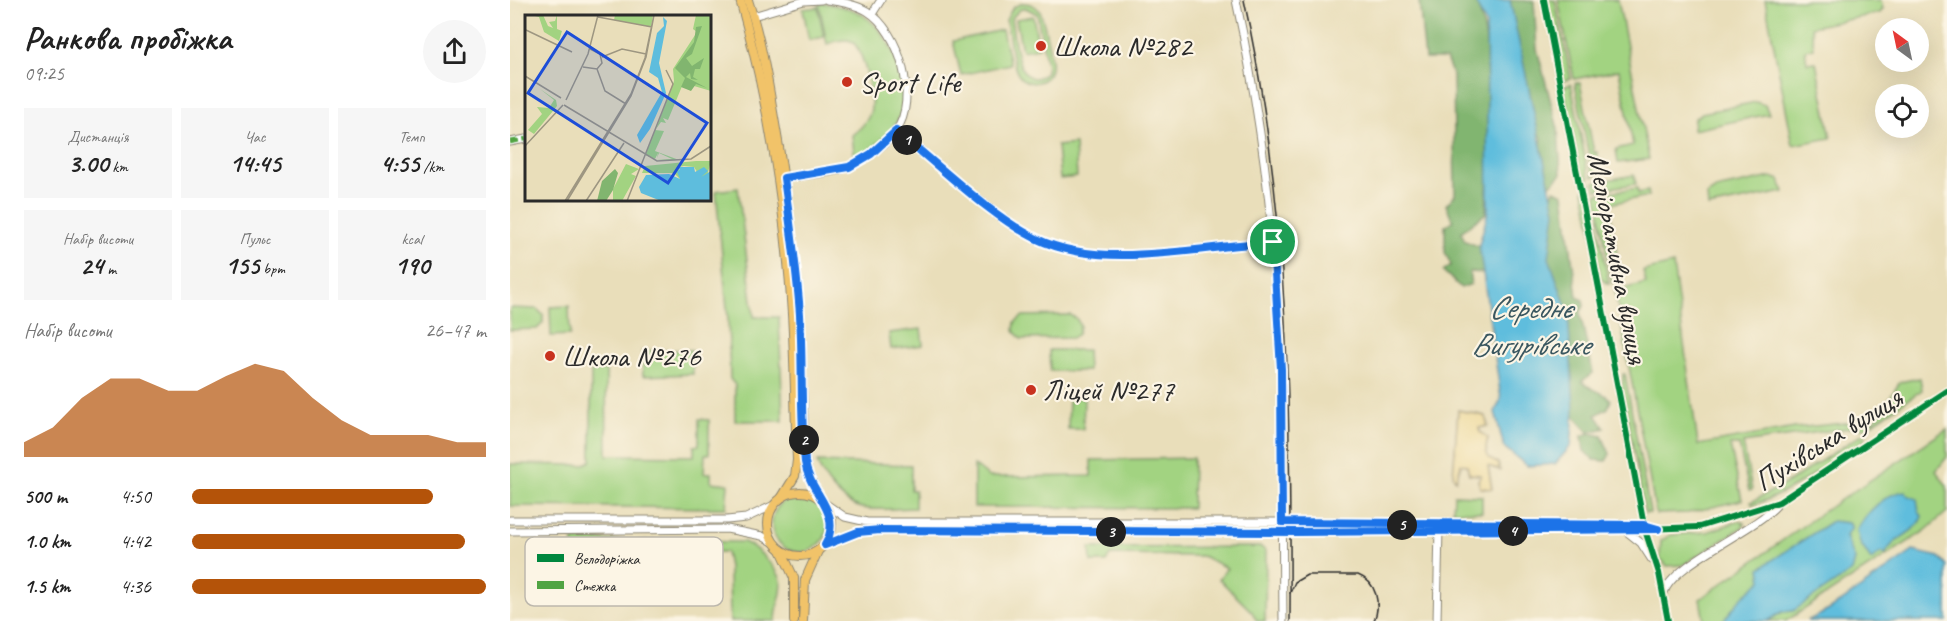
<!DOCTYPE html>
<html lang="uk">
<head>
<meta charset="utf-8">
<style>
	body { margin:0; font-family:Caveat,sans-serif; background:#f6f6f6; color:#222; height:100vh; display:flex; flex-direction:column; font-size:22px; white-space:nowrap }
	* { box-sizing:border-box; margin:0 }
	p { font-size:20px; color:#767676 }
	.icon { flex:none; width:33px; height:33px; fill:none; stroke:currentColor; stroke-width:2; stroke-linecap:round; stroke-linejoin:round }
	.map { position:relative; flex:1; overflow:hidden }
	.details { display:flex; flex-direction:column; background:#fff; width:510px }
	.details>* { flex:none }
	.needle { width:39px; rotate:327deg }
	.buttons { position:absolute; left:1365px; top:18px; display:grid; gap:12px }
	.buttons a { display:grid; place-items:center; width:54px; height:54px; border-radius:50%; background:#fff; box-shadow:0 6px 24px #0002; font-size:30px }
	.pin { position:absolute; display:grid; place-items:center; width:51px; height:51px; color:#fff; margin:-26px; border:3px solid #fff; border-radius:50%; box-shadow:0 2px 6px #0007 }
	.km { position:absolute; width:30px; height:30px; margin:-15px; border-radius:50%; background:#222; color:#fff; font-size:16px; line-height:30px; text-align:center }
	.round { display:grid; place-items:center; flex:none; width:63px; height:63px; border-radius:32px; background:#f6f6f6 }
	.summary { display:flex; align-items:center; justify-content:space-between; height:102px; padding:0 24px }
	h1 { font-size:33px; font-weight:600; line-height:45px }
	.metrics { display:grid; grid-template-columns:repeat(3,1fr); gap:9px; height:102px; padding:6px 24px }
	.metrics div { display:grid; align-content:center; border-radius:0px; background:#f6f6f6; text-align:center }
	.metrics b { font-size:26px; font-weight:600 }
	.metrics small { font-size:16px; font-weight:400 }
	.metrics p { font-size:16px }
	.chart { height:168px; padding:12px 24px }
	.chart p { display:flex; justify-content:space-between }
	.chart svg { width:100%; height:108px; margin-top:6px; fill:#b45309; opacity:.7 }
	ul { padding:0 24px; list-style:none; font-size:20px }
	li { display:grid; grid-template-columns:96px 72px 1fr; align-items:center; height:45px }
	li i { height:15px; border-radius:8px; background:#b45309 }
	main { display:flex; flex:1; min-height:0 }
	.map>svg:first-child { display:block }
	.green { fill:#a2d381; stroke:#667f56; stroke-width:1.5; fill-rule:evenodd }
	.forest { fill:#81b56f; stroke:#56704d; stroke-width:1.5 }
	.sand { fill:#eeda9e; stroke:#8c8264; stroke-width:1.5 }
	.water { fill:#5ebddd; stroke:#447484; stroke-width:1.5 }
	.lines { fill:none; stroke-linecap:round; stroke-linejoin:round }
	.minor-casing { stroke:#8a8472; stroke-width:9 }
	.major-casing { stroke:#8a8472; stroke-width:10 }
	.minor { stroke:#fff; stroke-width:7 }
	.major { stroke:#f1c369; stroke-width:8 }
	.tram { stroke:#2b2b2b; stroke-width:1.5 }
	.quiet { stroke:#51a443; stroke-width:4.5; stroke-dasharray:9 4.5; stroke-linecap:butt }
	.cycleway-casing { stroke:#fcf5e5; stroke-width:10 }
	.cycleway { stroke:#00873e; stroke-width:6 }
	.route-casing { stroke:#fff; stroke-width:12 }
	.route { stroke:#1a73e8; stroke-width:8 }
	.poi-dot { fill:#c8321e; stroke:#fcf5e5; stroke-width:2 }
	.labels { text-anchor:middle; stroke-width:4.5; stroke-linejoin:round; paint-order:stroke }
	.poi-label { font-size:30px; fill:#2b2b2b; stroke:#fcf5e5; text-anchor:start }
	.street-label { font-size:30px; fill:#2b2b2b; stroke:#fcf5e5 }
	.water-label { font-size:32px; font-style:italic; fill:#3a5760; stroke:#fcf5e5 }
	.inset-road { fill:none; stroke:#9d9681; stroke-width:1.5 }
	.view { fill:#1d4ed8; fill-opacity:0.15; stroke:#1d4ed8; stroke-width:3 }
	.inset-edge { fill:none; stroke:#2b2b2b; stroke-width:3 }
	.key { fill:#fcf5e5; stroke:#bdb8ad; stroke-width:1.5 }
	.key-label { font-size:16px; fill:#2b2b2b }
</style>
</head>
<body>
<main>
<section class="details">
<div class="summary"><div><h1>Ранкова пробіжка</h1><p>09:25</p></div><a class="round"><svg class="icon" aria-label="share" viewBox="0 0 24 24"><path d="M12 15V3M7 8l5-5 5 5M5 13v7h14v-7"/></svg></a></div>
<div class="metrics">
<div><p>Дистанція</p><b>3.00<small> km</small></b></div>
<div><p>Час</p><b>14:45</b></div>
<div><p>Темп</p><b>4:55<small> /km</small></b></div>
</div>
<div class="metrics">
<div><p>Набір висоти</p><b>24<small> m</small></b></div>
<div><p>Пульс</p><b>155<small> bpm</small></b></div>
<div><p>kcal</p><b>190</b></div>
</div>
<div class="chart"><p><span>Набір висоти</span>26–47 m</p>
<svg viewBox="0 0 160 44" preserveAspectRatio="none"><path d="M0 44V38L10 32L20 20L30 12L40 12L50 17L60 17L70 11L80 6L90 9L100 20L110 29L120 35L130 35L140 35L150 38L160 38V44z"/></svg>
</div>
<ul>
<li><b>500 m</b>4:50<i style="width:82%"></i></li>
<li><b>1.0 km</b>4:42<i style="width:93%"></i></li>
<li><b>1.5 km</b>4:36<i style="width:100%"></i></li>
</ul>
</section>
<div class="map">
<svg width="1437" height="621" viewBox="0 0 1437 621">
	<rect width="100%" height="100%" fill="#fcf5e5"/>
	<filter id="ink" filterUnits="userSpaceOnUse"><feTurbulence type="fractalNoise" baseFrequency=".0167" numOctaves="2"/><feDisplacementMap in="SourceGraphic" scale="12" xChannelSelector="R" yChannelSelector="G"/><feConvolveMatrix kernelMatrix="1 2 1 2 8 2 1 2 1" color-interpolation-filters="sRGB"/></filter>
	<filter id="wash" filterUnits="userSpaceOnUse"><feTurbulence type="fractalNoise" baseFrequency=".008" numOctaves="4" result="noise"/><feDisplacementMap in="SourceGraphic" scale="24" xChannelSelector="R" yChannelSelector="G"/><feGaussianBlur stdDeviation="1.35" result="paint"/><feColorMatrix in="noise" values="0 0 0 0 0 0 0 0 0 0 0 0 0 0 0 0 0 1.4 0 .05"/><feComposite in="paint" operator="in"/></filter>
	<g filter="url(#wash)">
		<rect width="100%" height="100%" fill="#e9deba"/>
		<g class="green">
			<path d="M1036,0H1045L1061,79L1052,81Z"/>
			<path d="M1048,0H1108L1139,159L1108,163L1106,149L1123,145L1109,70L1064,79Z"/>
			<path d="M1255,0H1371L1373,9L1370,13L1301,27L1304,48L1295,50L1297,63L1306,62L1321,138L1283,145Z"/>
			<path d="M315,3C328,6 343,8 354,16C379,33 398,76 393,106C388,130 365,148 345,160L342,135C350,129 360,119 361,108C363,95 353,47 341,41C333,38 324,42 317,44L309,4Z"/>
			<path d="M513,3C519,3 525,5 529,10C533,16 543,62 541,69C538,84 516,88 508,74C500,60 500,36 496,20L503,7ZM516,8L527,14L537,66L535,74C506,93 505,37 501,19L509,10Z"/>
			<path d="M308,7L314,37L299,40L293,9Z"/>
			<path d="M523,16L529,48L512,51L506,19Z"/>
			<path d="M492,30L500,64L451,75L443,41Z"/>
			<path d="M1065,83H1070L1084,153L1087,152L1091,173L1083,177Z"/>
			<path d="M1061,84L1079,179H1076L1071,176L1053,87Z"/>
			<path d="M1246,102L1255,105L1259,114L1183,130L1184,119L1192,113Z"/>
			<path d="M565,144L567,177L550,179L547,146Z"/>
			<path d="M1124,175L1126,184L1086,190L1085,182Z"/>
			<path d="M1261,177L1270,180L1274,192L1198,207L1197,195L1206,189Z"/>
			<path d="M1080,183L1099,284L1091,279L1074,190Z"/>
			<path d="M228,188L244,317H269L273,421H225V385L220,379L218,319L206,191Z"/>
			<path d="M1127,188L1128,193L1138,191L1139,196L1099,204L1111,281L1102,283L1086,194Z"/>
			<path d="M1163,264L1188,445L1285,428L1365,420L1390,382L1410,378L1412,390L1356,428L1345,427L1233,443L1242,490L1239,491L1229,445H1220L1232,500L1178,513L1146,514L1105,291L1136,283L1133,271Z"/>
			<path d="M59,306L60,335L41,336L40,307Z"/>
			<path d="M0,308L27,309L33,315V323L27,329L0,330Z"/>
			<path d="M560,315L567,319L570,326L568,334L562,338L511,339L504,331L505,322L513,316Z"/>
			<path d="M411,329L413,345L381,349L379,333Z"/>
			<path d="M182,350L183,374L133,376L132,351Z"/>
			<path d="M539,350H577L578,371H540Z"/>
			<path d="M96,370L97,455L184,456V446L189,445V419L199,420V454H195L194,473H201V482L218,484L216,508L0,506V464L73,465L81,461V371Z"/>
			<path d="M1113,374H1115L1140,513H1135L1112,386Z"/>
			<path d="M559,398H574L573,429H558Z"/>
			<path d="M1437,429V457L1426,471L1437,486V512L1415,531L1276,621H1194L1190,599L1311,513Z"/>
			<path d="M1352,434L1356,435L1355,440C1319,463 1284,492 1243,505L1241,502L1277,483Z"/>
			<path d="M683,458L682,508L464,507V465L479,477L581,476V460Z"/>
			<path d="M307,462L401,465V490H405V508C388,508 368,511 352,508C333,504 313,479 307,462Z"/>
			<path d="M944,495L972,496V512L943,511Z"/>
			<circle cx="290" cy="524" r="28"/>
			<path d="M1229,521L1234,523L1233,527L1173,565L1157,566L1150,558L1151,541L1160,535L1197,532Z"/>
			<path d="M63,540L234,542C244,546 250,552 257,560C283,586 267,591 266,621H220L219,567L216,552L63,551Z"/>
			<path d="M751,547L756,551L755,621H747L742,612L709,579L717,568L692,556L600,555L596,562H581L580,548Z"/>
		</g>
		<g class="forest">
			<path d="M909,0H966C988,61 979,148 976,213L951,232L955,241L973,248L976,273L959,272L961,284L951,288L933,271L941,265L935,252V226L943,221L936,205L945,195L943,76L936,59H915Z"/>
			<path d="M991,0L1024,1L1027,49L1048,129L1051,175L1038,187L1026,172L1032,138L1018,119Z"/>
			<path d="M1044,190L1054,194L1067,297L1073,300L1074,306L1070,313L1083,373L1072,381C1080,391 1092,390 1101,400L1098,408L1086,415L1095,428L1079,432L1061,413C1051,355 1020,240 1044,190Z"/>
			<path d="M1079,433L1092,436L1100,454L1096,461L1084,460L1074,451L1072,436Z"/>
		</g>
		<path class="sand" d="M948,410L975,416L978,426L969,428L970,432L978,438C974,450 976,460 988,463L990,470L978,466L982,489L970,488L968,480L971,475L959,474L957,465L951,464L946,480L943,476Z"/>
		<g class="water">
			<path d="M964,0H1000L1045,211L1039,258L1058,312L1064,410L1061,446L1045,464L1017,466L994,447L985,412L991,399L969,245L978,212L976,24Z"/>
			<path d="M1395,491L1397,495L1407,499L1409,512L1412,516C1407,534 1382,537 1375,555L1372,552L1361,560L1350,543L1347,530C1357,512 1374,494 1395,491Z"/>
			<path d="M1322,521L1339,523L1342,528L1336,536L1345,560L1342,571L1283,611L1272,612L1258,621H1213L1232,597L1252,580L1250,568Z"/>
			<path d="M1403,551L1429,557L1437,566V621H1297L1319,610Z"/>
		</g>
	</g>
	<g filter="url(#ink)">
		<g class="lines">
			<g class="minor-casing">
				<g id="minor">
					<path d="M726,0C752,121 767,246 771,370C773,454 772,537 773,621"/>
					<path d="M1034,0L1135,530L1149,573L1158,621"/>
					<path d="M362,14L371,0"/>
					<path d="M243,16L294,1L311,0"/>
					<path d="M386,131C427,164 481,216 527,239C594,271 691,246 763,242"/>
					<path d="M0,142L16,139"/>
					<path d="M274,178C293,175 327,174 342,165C357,157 376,145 386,131C409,99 390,31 357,11C345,4 330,2 317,0"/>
					<path d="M316,504L335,517L357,522H793L1142,527"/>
					<path d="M0,520H217L236,518L264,505"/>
					<path d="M0,531L217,529L252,536L263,542"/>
					<path d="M1116,531L1131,543L1142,560"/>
					<path d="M315,545L348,532L370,530L1084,531L1189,527L1269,502L1437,391"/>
					<path d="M1154,593C1162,564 1244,531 1267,505"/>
					<path d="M927,621L929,528"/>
				</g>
			</g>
			<g class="major-casing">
				<g id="major">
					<path d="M230,0C258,99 276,211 282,314C285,363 285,412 287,460L285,476L272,497"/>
					<path d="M238,0C250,36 257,74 263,112C284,227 291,342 295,458L297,472L310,498"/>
					<circle cx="290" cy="524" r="32"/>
					<path d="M271,550L284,578V621"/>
					<path d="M293,621L295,580L308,551"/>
				</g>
			</g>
			<use href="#minor" class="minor"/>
			<use href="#major" class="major"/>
			<g class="tram">
				<path d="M734,0C779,204 781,413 780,621"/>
				<path d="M780,593L785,582L797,575H848C867,582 871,604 864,621"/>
			</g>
			<path class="quiet" d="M0,142L16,139"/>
			<g class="cycleway-casing">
				<g id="cycleway">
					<path d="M1034,0L1135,530L1149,573L1158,621"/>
					<path d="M315,545L348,532L370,530L1084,531L1189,527L1269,502L1437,391"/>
				</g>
			</g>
			<use href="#cycleway" class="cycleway"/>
		</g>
	</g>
	<g class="lines" filter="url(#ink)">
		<g class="route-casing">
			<path id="route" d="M386,131C428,164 480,216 527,239C593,271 692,246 763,242L771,369L772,522L1134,525L1148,529L785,532L370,530L348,532L315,545C334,512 299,494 295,462C290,413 293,364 290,315C287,269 280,224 274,178L339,167L361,154Z"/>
		</g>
		<use href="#route" class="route"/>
	</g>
	<g class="poi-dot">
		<circle cx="531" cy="46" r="6"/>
		<circle cx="337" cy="82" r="6"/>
		<circle cx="40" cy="356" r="6"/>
		<circle cx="521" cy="390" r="6"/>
	</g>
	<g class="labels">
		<g class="poi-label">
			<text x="543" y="56">Школа №282</text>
			<text x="349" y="92">Sport Life</text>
			<text x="52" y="366">Школа №276</text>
			<text x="533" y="400">Ліцей №277</text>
		</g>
		<g class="street-label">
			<text transform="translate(1108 258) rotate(79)" y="10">Меліоративна вулиця</text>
			<text transform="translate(1318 439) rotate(-32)" y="10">Пухівська вулиця</text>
		</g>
		<g class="water-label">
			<text x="1020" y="318">Середнє<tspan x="1020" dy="37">Вигурівське</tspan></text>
		</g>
	</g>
	<g transform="translate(15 15)">
		<rect width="186" height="186" fill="#e9deba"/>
		<path d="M18,0L23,11L28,13L24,7L30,6L32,0V14L37,16L34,26L19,17L14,2L10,1ZM90,0H128L126,12L89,5ZM171,0H186V76L169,71L160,64L143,105L138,103L141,108L136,107L131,114L149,66L148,54L172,17L168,14ZM15,74L31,85L32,91L9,119L3,115L17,99L12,92L24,93L29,85ZM130,115L139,116L130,136L154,145H131L147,144L134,138L132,143L133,138L130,144L120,140ZM171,146H186L182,161L176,163L169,152L159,151L154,152L155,164L149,158H117L120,151ZM101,149L114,154L106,159L111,161L97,186H88V174Z" fill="#a2d381"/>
		<path d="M177,11L167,39L161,43L167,51L179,43L175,54H170L168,62L173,65L166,64L165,58L161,62L182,73L171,69L166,76L156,72L160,63L150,53L169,27L171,12ZM90,154L93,158L88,175L81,186H72L77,166Z" fill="#81b56f"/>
		<path d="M138,2L142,6L134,48L141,78L125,114L115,128L112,120L137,77L133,63L124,57L132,18L139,11ZM154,152H169L170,157L179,152L183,156L176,162L186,156V186H136L116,178L114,172L121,160L144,159L155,164L152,157L155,154L151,153Z" fill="#5ebddd"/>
		<path class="inset-road" d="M73,2L127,12M1,15L47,37M77,42L97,34L121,39M58,52L72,54L77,48L75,39L65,34M72,54L80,76L101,89M0,61L36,83M41,85L63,39L73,0M39,90L132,146L166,144L186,131M0,131L38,90M40,186L106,79L120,43L129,0M42,186L106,81L121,42L129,0M61,186L99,128M102,186L148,69L141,55"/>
		<path class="view" d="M42,17L182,108L143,168L3,78Z"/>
		<rect width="186" height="186" class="inset-edge"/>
	</g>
	<rect x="15" y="537" width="198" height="69" rx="9" class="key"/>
	<rect x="27" y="554" width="27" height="8" fill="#00873e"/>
	<rect x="27" y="581" width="27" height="8" fill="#51a443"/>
	<g class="key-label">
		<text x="64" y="564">Велодоріжка</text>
		<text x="64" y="591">Стежка</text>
	</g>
</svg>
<div class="buttons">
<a><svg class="needle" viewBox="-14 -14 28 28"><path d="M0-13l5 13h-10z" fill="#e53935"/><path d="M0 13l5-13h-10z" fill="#767676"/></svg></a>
<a><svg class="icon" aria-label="locate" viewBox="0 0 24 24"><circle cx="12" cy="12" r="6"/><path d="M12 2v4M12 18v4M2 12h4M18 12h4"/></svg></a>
</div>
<div class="pin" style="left:763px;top:242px;background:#1e9e55"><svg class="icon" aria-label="arrive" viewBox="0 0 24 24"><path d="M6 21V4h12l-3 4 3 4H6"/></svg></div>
<b class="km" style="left:397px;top:140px">1</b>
<b class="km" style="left:294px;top:440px">2</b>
<b class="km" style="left:601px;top:532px">3</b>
<b class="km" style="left:1003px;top:531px">4</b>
<b class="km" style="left:892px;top:525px">5</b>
</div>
</main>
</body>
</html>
